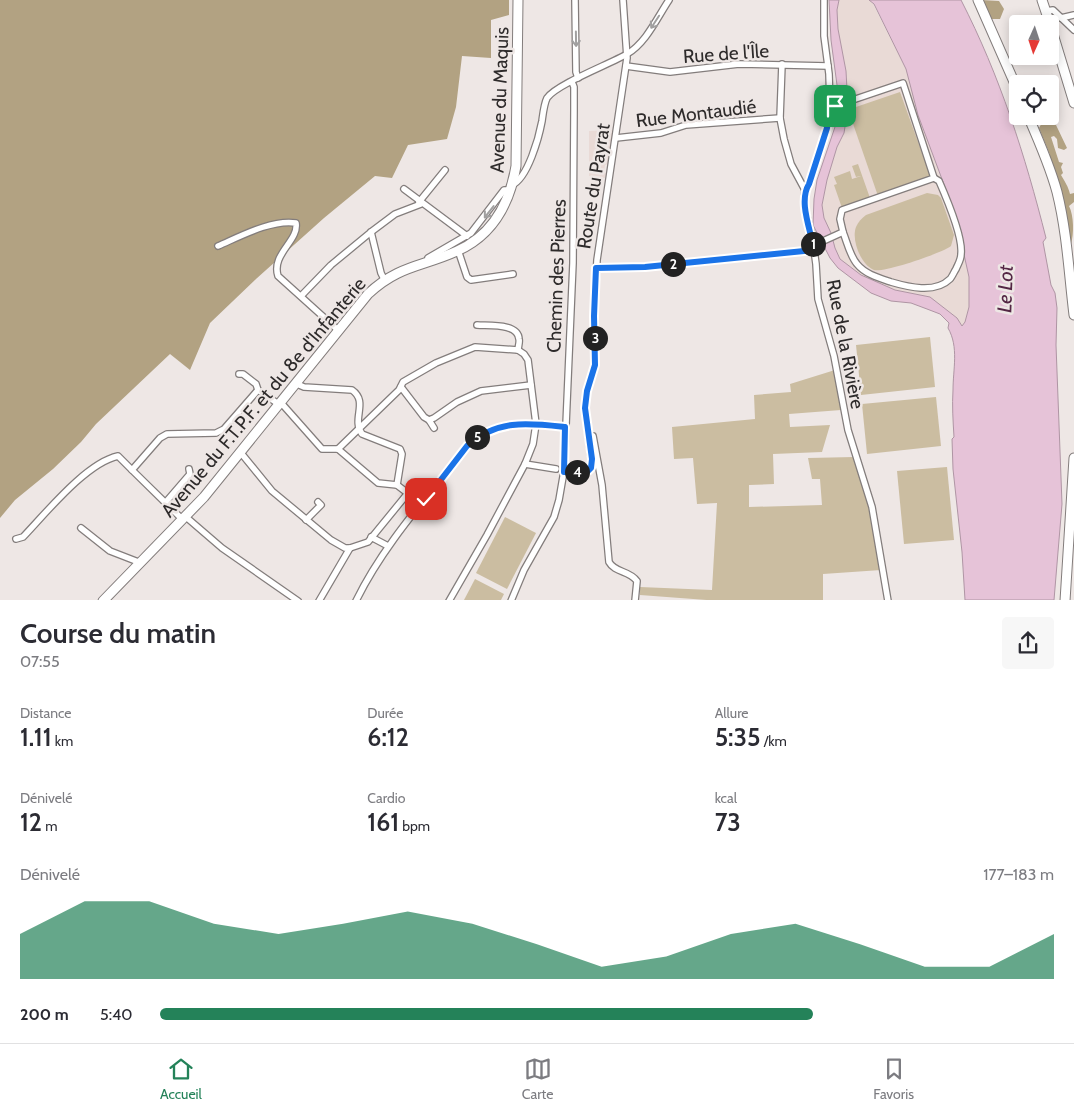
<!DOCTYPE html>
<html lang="fr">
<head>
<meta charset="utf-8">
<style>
	body { margin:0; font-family:Cabin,sans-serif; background:#f7f7f7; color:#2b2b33; height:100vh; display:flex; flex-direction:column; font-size:19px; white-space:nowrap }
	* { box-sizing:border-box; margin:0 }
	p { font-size:16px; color:#7c7c81 }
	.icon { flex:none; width:28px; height:28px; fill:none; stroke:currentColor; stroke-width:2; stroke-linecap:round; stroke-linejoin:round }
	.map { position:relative; height:600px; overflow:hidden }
	.side { display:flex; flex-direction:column; background:#fff; flex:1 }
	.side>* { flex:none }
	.needle { width:32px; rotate:183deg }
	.tools { position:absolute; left:1009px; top:15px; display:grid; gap:10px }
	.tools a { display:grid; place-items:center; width:50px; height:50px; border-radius:5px; background:#fff; box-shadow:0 2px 12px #0003; font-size:25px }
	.pin { position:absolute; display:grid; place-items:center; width:42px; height:42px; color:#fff; margin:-21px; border-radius:10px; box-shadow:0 2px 8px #0006 }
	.km { position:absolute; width:25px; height:25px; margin:-12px; border-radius:50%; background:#222; color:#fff; font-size:14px; line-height:25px; text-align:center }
	.round { display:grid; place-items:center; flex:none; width:52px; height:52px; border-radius:5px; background:#f7f7f7 }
	.headline { display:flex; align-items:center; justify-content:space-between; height:85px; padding:0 20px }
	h1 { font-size:28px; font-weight:600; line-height:38px }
	.stats { display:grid; grid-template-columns:repeat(3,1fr); gap:8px; height:85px; padding:5px 20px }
	.stats div { display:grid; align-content:center }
	.stats b { font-size:25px; font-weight:600 }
	.stats small { font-size:14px; font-weight:400 }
	.stats p { font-size:14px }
	.chart { height:140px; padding:10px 20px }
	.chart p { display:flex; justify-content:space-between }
	.chart svg { width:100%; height:90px; margin-top:5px; fill:#248259; opacity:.7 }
	ul { padding:0 20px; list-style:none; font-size:16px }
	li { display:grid; grid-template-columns:80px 60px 1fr; align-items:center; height:38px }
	li i { height:12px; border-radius:6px; background:#248259 }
	.menu { display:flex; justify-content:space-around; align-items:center; height:70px; border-top:1px solid #e1e1e2; background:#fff; font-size:14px; color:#7c7c81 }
	.menu a { display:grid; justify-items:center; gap:2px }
	.menu .active { color:#248259 }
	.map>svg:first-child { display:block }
	.built { fill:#e9dad6 }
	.green { fill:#cbbda1 }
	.forest { fill:#b2a282 }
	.water { fill:#e6c3d8; stroke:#af95a4 }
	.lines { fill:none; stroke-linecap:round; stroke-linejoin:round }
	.minor-casing { stroke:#837d7c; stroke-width:8 }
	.secondary-casing { stroke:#837d7c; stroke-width:11 }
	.primary-casing { stroke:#837d7c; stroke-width:11 }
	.minor { stroke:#fff; stroke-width:5.5 }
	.secondary { stroke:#fff; stroke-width:9 }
	.primary { stroke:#fff; stroke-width:9 }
	.oneway { stroke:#a1a0a0 }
	.route-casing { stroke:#fff; stroke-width:10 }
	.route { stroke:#1a73e8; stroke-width:6 }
	.labels { text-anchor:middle; stroke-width:5; stroke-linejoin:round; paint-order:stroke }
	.street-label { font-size:19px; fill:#2e2b2b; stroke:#eee7e5 }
	.water-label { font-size:20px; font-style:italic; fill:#542745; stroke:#eee7e5 }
</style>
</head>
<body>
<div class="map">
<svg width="1074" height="601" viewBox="0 0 1074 601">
	<rect width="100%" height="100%" fill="#eee7e5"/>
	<g class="built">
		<path d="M839,0H869L873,4L906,69L940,175L955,214L969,277V307L965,322L962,327L957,318L930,297L895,290L861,275L840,259L835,248L831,233L824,218L822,205L827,180L837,147L844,133L848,108L838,29L837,10Z"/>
		<path d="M613,130L608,164L605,165L604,172L606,173L605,178L589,176V131Z"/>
	</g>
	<g class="green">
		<path d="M900,92L931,178L878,196L851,118L853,108Z"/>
		<path d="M858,164L870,198L842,208L834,185L837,184L834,177L850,171L852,179L861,176L856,177L852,166Z"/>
		<path d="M927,193L938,195L941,198L954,235L951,246C942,253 884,273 874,270C861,265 851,240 856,227C858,222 862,218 866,215Z"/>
		<path d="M930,337L935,387L861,395L856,345Z"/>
		<path d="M835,370L841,410L789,414L790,427L830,425L822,452L773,454L774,484L749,485V507L822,505L820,479H812L808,458L854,457L870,512L881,570L823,574V600L720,601L640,595V587L712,590L717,503L697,504L693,458L674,459L672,427L755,419L754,395L791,392L790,384Z"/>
		<path d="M936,397L941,446L867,454L862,404Z"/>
		<path d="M947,467L954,540L904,544L897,471Z"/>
		<path d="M505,517L536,533L507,589L476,573Z"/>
		<path d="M475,579L504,594L501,600H464Z"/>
	</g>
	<g class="forest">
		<path d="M0,0H509V15L491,20V58L462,56L456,107L447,139L408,145L392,178L375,176L324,218L256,279L210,323L190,370L170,354L96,424L81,442L53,469L15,500L0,518Z"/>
		<path d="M981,0L999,1L1004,9L1000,19H991Z"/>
		<path d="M1051,119L1054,125H1056L1067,148L1064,150L1058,148L1057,139L1054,136L1051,137L1059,162L1063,163L1061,167L1063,173L1061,175C1065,182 1068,186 1070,194L1074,193V202L1069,206C1074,216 1074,234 1071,244L1069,243L1049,160L1050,155L1039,128L1043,121Z"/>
	</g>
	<path class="water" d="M829,0H839L837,10L838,29L846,71L848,108L844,133L837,147L827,180L822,205L824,218L831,233L835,248L840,259L861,275L895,290L930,297L957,318L962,326L965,322L969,307V277L955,214L918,115L906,69L874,4L869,0H961C1000,76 1025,155 1046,238L1043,242L1051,285L1055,293L1057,308L1056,345L1062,504L1054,600H965L962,552L953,469L952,439L954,437C953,421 952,405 953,390C953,369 959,347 948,328L949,323L940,314L927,309L911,303L891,301L871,293L838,268L830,258L813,225L814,199L817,180L837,121V85L831,40Z"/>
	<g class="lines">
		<g class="minor-casing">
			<g id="minor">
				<path d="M575,0L576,72L578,78"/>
				<path d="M1046,11L1053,10L1074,30"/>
				<path d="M1061,18L1074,15"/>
				<path d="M782,64L780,118L784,139L791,164L805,190L804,199L806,213L812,235L816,264L818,299L834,356L848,430L872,507L888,601"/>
				<path d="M626,66L670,72L739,64L828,66"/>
				<path d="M616,138L661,133L686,125L780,118"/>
				<path d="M512,185C528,178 539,137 542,121C543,114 544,104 547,98C557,84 610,64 627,54C646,43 657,18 669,0"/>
				<path d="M404,189L467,236"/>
				<path d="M805,190L809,184L827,128L830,105L829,74L824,36V0"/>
				<path d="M419,202L445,170"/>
				<path d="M371,232L381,273L384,279"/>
				<path d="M843,232C847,242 850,256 857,264C865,274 879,278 891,282C908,287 935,294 950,279C952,277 954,272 956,269C958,264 961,260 961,254C963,238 946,197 939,181L934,178"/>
				<path d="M218,246C239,237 272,219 296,223C299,241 271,254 278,276L339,331"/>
				<path d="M458,250L467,277L471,280L513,274"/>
				<path d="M814,250L821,242L843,232L840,219L842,210L934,178L903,83L829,108"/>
				<path d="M429,260L428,258L471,233L504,190H511"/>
				<path d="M596,268L645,267L814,250"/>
				<path d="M301,296L331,265L371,232L395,214L421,204"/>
				<path d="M477,325C489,326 518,323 519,339C520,342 518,347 518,350"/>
				<path d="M239,374H243L256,384L258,390"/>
				<path d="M297,384L304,387L352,390C369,402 351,419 362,434L400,449L402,454L397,485"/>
				<path d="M401,387L424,417L429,420L434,428"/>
				<path d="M429,420L434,418L457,402L481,391L531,385"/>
				<path d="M593,436L602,485L609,562C615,573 629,570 637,581L635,601"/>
				<path d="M338,449L399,390L403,382L436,363L475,347L518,350L524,354L528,360L536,424L533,444L525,464L487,535L449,601"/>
				<path d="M241,453L272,491L331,540L345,548H350"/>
				<path d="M525,464L556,469"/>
				<path d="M564,471H588L592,464L585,409L587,391L595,365L594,316L597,260L627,58L623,0"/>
				<path d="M165,503L190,474L189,469"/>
				<path d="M186,517L222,548L298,601"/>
				<path d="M183,520L132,470L160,438L167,434L216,433L224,429L258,390L277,403L283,405L322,449H338L378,483L397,485L422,504"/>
				<path d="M306,520L321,505L318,502"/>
				<path d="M81,528L110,551L141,563"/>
				<path d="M371,537L388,546"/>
				<path d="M16,539L23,537C46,513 86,463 118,456L132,470"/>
				<path d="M319,601L350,548L368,542L408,493"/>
				<path d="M356,601C383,545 429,495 467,446C497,419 527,423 565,427"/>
				<path d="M511,601L524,570L554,517L559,500L564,471L573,263L574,110V87L572,82"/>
			</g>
		</g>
		<g class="secondary-casing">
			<g id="secondary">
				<path d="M1042,0L1050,24"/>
				<path d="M1050,24L1074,103"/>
			</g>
		</g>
		<g class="primary-casing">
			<g id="primary">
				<path d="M978,0L1018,91"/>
				<path d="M1028,116C1039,141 1050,166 1057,192C1067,232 1069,274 1074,315"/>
				<path d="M103,601L204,497L368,294C399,265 422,267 457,251C493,235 510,202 516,166L518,0"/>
				<path d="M1065,601L1074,458"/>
			</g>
		</g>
		<use href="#minor" class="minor"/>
		<use href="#secondary" class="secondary"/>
		<use href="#primary" class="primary"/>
	</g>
	<defs><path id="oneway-shaft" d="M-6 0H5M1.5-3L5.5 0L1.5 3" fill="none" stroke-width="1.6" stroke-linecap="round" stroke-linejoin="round" transform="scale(1.25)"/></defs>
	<g class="oneway">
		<use href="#oneway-shaft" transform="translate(655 22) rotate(123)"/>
		<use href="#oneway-shaft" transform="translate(576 39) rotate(89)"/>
		<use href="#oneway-shaft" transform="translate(489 212) rotate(128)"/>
	</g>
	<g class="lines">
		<g class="route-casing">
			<path id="route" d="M426,499L467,446C497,419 528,423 565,427L564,472L588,471L591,468L592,459L585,408L587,391L595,365L594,316L596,268L645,267L814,250C811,230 798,202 809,184L827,128L829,108L835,106"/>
		</g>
		<use href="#route" class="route"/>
	</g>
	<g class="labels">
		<g class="street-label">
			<text transform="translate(726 53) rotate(-4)" y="7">Rue de l'Île</text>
			<text transform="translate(499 100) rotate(-88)" y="7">Avenue du Maquis</text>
			<text transform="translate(696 113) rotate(-7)" y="7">Rue Montaudié</text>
			<text transform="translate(593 186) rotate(-81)" y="7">Route du Payrat</text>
			<text transform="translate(556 276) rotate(-88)" y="7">Chemin des Pierres</text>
			<text transform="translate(846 344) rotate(79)" y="7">Rue de la Rivière</text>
			<text transform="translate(263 397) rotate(-50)" y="7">Avenue du F.T.P.F. et du 8e d'Infanterie</text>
		</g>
		<g class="water-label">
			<text transform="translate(1005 289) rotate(-88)" y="7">Le Lot</text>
		</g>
	</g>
</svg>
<div class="tools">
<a><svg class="needle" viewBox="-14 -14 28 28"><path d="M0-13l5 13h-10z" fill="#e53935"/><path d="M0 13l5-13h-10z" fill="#7c7c81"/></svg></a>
<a><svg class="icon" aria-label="locate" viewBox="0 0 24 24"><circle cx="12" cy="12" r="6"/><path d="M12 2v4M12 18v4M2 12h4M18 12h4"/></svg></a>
</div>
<div class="pin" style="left:835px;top:106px;background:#1e9e55"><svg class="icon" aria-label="arrive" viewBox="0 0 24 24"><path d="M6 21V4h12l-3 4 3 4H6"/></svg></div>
<div class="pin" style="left:426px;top:499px;background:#d93025"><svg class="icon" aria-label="check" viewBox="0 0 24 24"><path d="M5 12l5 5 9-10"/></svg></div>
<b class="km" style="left:813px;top:244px">1</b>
<b class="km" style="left:673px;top:264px">2</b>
<b class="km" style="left:595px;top:338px">3</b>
<b class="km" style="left:577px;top:472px">4</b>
<b class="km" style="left:477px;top:437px">5</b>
</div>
<section class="side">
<div class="headline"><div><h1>Course du matin</h1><p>07:55</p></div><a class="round"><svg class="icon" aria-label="share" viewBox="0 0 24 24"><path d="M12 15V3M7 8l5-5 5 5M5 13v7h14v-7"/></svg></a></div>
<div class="stats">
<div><p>Distance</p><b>1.11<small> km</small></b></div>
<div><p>Durée</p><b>6:12</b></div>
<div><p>Allure</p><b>5:35<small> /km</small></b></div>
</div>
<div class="stats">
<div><p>Dénivelé</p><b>12<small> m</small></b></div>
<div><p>Cardio</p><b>161<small> bpm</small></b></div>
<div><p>kcal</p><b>73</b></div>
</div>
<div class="chart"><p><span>Dénivelé</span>177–183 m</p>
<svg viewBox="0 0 160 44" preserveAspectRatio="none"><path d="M0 44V22L10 6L20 6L30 17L40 22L50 17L60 11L70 17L80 27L90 38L100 33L110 22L120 17L130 27L140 38L150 38L160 22V44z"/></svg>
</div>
<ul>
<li><b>200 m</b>5:40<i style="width:73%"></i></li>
</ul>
</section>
<nav class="menu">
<a class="active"><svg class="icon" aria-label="home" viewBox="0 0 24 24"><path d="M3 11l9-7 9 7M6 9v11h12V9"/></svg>Accueil</a>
<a><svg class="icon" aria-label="map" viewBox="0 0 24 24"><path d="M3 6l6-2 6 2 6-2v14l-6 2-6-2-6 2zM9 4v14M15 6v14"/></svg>Carte</a>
<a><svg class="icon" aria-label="saved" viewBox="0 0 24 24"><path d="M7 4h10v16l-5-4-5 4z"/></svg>Favoris</a>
</nav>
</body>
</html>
